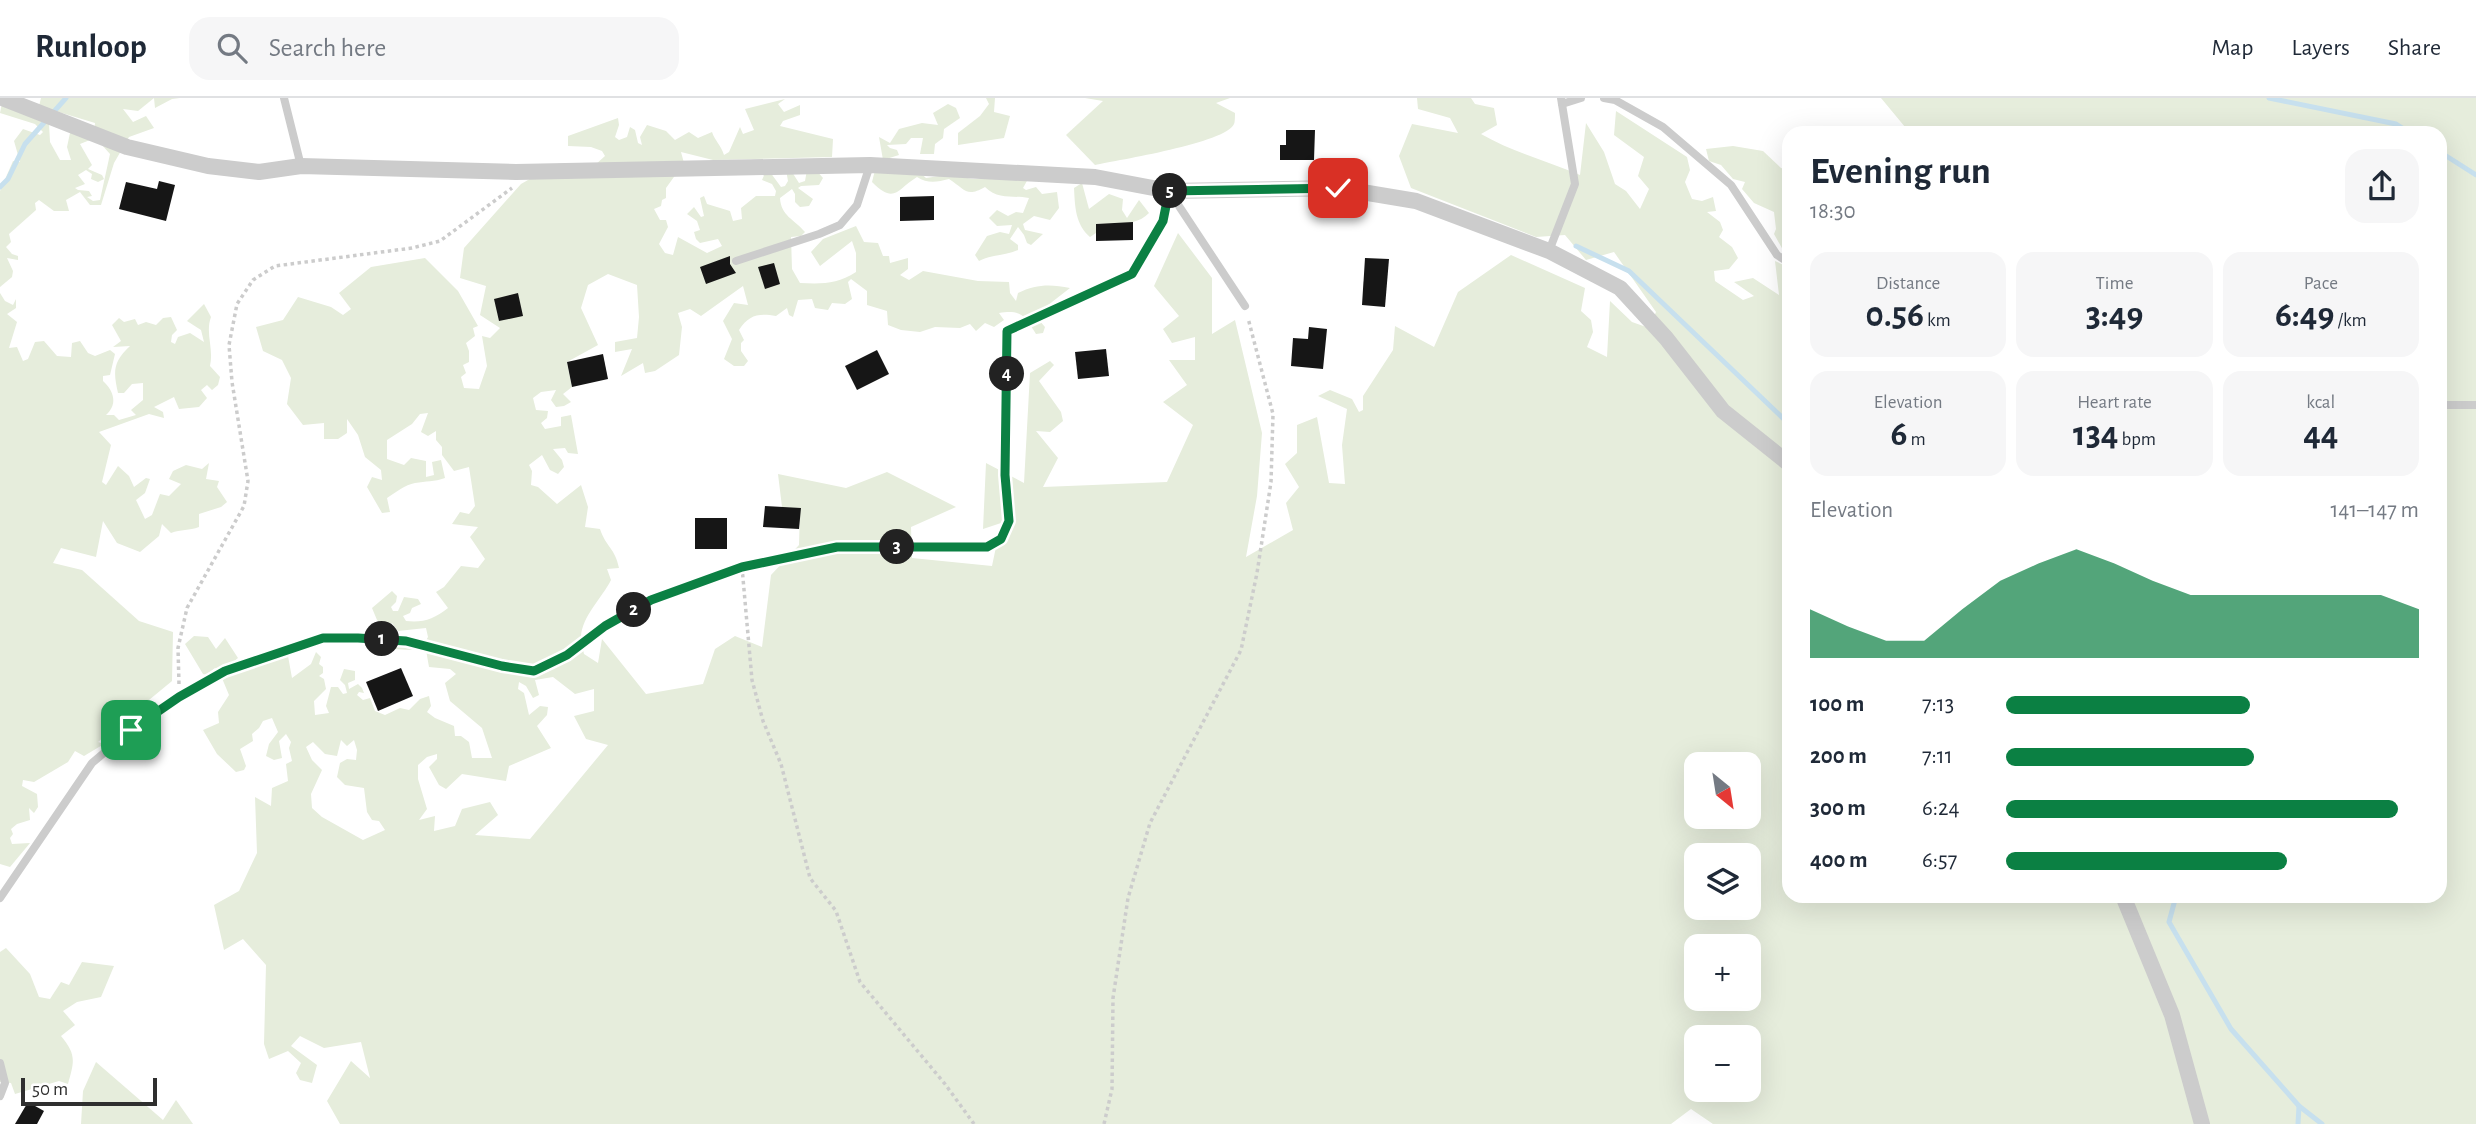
<!DOCTYPE html>
<html lang="en">
<head>
<meta charset="utf-8">
<style>
	body { margin:0; font-family:"Alegreya Sans",sans-serif; background:#f6f6f7; color:#1f2937; height:100vh; display:flex; flex-direction:column; font-size:26px; white-space:nowrap }
	* { box-sizing:border-box; margin:0 }
	p { font-size:23px; color:#747a83 }
	.icon { flex:none; width:38px; height:38px; fill:none; stroke:currentColor; stroke-width:2; stroke-linecap:round; stroke-linejoin:round }
	.map { position:relative; flex:1; overflow:hidden }
	.panel { position:absolute; left:1782px; top:28px; width:665px; height:777px; display:flex; flex-direction:column; background:#fff; border-radius:21px; box-shadow:0 7px 28px #0002 }
	.panel>* { flex:none }
	.needle { width:46px; rotate:150deg }
	.tools { position:absolute; left:1684px; top:654px; display:grid; gap:14px }
	.tools a { display:grid; place-items:center; width:77px; height:77px; border-radius:14px; background:#fff; box-shadow:0 7px 28px #0002; font-size:35px }
	.scale { position:absolute; left:21px; bottom:18px; width:136px; box-sizing:border-box; padding-left:7px; border:4px solid #2f2f2f; border-top:0; font-size:19px; line-height:24px; white-space:nowrap; color:#2f2f2f; -webkit-text-stroke:5px #fff; paint-order:stroke }
	.pin { position:absolute; display:grid; place-items:center; width:60px; height:60px; color:#fff; margin:-30px; border-radius:14px; box-shadow:0 4px 10px #0006 }
	.km { position:absolute; width:35px; height:35px; margin:-18px; border-radius:50%; background:#222; color:#fff; font-size:19px; line-height:35px; text-align:center }
	.round { display:grid; place-items:center; flex:none; width:74px; height:74px; border-radius:21px; background:#f6f6f7 }
	.overview { display:flex; align-items:center; justify-content:space-between; height:119px; padding:0 28px }
	h1 { font-size:38px; font-weight:700; line-height:52px }
	.metrics { display:grid; grid-template-columns:repeat(3,1fr); gap:10px; height:119px; padding:7px 28px }
	.metrics div { display:grid; align-content:center; border-radius:18px; background:#f6f6f7; text-align:center }
	.metrics b { font-size:35px; font-weight:700 }
	.metrics small { font-size:19px; font-weight:400 }
	.metrics p { font-size:19px }
	.chart { height:196px; padding:14px 28px }
	.chart p { display:flex; justify-content:space-between }
	.chart svg { width:100%; height:126px; margin-top:7px; fill:#0b8043; opacity:.7 }
	ul { padding:0 28px; list-style:none; font-size:23px }
	li { display:grid; grid-template-columns:112px 84px 1fr; align-items:center; height:52px }
	li i { height:18px; border-radius:9px; background:#0b8043 }
	header { display:flex; align-items:center; gap:42px; box-sizing:border-box; height:98px; padding:0 35px; background:#fff; border-bottom:2px solid #e0e1e3 }
	header strong { font-size:33px }
	nav { display:flex; gap:38px; margin-inline-start:auto; font-size:24px }
	.search { width:490px; height:63px; background:#f6f6f7; display:flex; align-items:center; gap:18px; box-sizing:border-box; padding:0 24px; border-radius:21px; color:#747a83; font-size:26px }
	.map>svg:first-child { display:block }
	.green { fill:#e6eddc; fill-rule:evenodd }
	.lines { fill:none; stroke-linecap:round; stroke-linejoin:round }
	.stream { stroke:#c7e0ee; stroke-width:5 }
	.building { fill:#161616 }
	.path { stroke:#ccc; stroke-width:3.5; stroke-dasharray:3.5 3.5; stroke-linecap:butt }
	.lane { stroke:#ccc; stroke-width:8 }
	.street { stroke:#ccc; stroke-width:16 }
	.route-casing { stroke:#fff; stroke-width:14 }
	.route { stroke:#0b8043; stroke-width:9 }
</style>
</head>
<body>
<header>
<strong>Runloop</strong>
<div class="search"><svg class="icon" aria-label="search" viewBox="0 0 24 24"><circle cx="10" cy="10" r="6"/><path d="M15 15l6 6"/></svg>Search here</div>
<nav><a>Map</a><a>Layers</a><a>Share</a></nav>
</header>
<div class="map">
<svg width="2476" height="1026" viewBox="0 0 2476 1026">
	<rect width="100%" height="100%" fill="#fff"/>
	<g class="green">
		<path d="M41,0H180L172,1L155,10L154,0L138,13L123,11L133,24L146,18L154,30L129,39L114,65L101,107H90L80,94L66,102L69,113H54L39,102L35,105L36,112L9,136L11,144L6,149L12,156L18,158V162L7,160L13,173L12,179L0,189V93L13,63L20,64L14,43L23,31L40,37L43,34L35,26L0,15L2,5L49,26L50,44L60,62H71L67,49L70,35L79,34L90,42L80,46L92,67L88,71L102,77L104,81L98,84L91,81L92,76L86,72L78,77L85,86L75,90L78,92L89,93L92,98L87,99L93,103L100,102L110,56L94,38L95,25L39,8Z"/>
		<path d="M986,0H995L994,14L1010,18L1004,40L958,47V35L980,18L989,6Z"/>
		<path d="M1085,0H1230L1216,5L1235,15C1235,17 1235,25 1234,26C1226,45 1118,62 1095,67L1066,37L1103,3Z"/>
		<path d="M1417,0H1471L1475,6L1494,10L1497,27L1481,36C1512,54 1548,63 1580,77L1586,25L1604,54L1615,86L1626,93L1640,111L1649,91L1638,78L1644,59L1614,37L1616,13L1687,59L1690,72L1685,84L1692,101L1702,103L1713,99L1716,113L1707,114L1720,124L1723,132L1719,139L1732,149L1738,160L1729,171L1714,173L1715,183L1743,202L1754,198L1734,184L1753,180L1779,197L1775,163L1788,169V798H2440V35H1910L1881,0H2476V1026H1713L1691,1011L1671,1026H340L327,1003L351,963L370,980L361,944L324,950L300,938L291,948L317,967L312,985L300,982L296,975L301,965L288,953L269,961L264,946L266,867L243,841L224,852L214,807L239,793L257,755L255,699L271,708L272,690L288,683L286,666L292,663L289,650L291,644L286,636L279,643L282,660L274,662L266,658L269,646L278,634L272,620L263,623L259,630L252,636L253,643L240,651L246,668L244,672L236,674L217,656L203,632L219,625L218,614L229,597L219,573L215,570L206,577L203,576L185,546L194,538L208,539L216,551L225,540L238,560L232,565L236,573L288,558L292,580L311,566L316,554L321,559L319,566L323,569V575L319,578L324,581L326,591L314,603L315,617L329,615L326,608L331,589H338L343,596L347,595L345,587L340,582L344,571L355,573V582L348,585L349,591L358,586L362,590L364,595L359,594L357,597L363,602L370,600L375,613L385,617L400,610L409,612L420,601L429,598L431,608L427,614L435,620L454,628L455,638H461L469,644L472,660H492L482,630L450,603L445,585L456,576L450,571L429,569L426,552L418,549L411,552L393,551L396,537H407L425,544L428,539L426,530L398,533L392,525L385,528L377,522L372,510L392,493L397,498L396,504L391,509L393,513H398L404,499L418,501L421,506L412,510L410,515L403,518L406,523C423,525 434,521 448,510L436,494L444,489L461,468L478,470L485,461L470,439L478,429L452,426L460,414L469,416L475,408L469,369L454,373L442,357V349L436,342V333L428,338L421,334L428,315L420,316L412,326L387,342V361L404,367L411,360L426,363V379L434,377L432,364L441,362L445,380C434,384 426,383 415,385C405,387 396,394 387,400L390,414L382,415L367,389L372,379L382,382L381,372L365,359L358,337L347,321V335L338,341H324V325L303,327L287,306L291,280L282,262L263,253L256,229L283,222L298,199L331,209L343,217L351,211L339,195L371,169L425,160L458,193L478,228L473,230L475,238L466,245L469,253V264L463,267L466,275L461,279L464,290L479,291L487,268L482,238L490,240L500,230L480,217L486,188L460,180L464,150L521,86L535,78L585,76L605,58L602,53L591,49L568,48V38L618,20L619,27L615,39L619,42L627,39L630,29L635,32L638,45L642,47L640,39L647,27L666,33L675,42L689,34L698,40L712,34C715,43 721,47 724,57L729,54L740,29L743,36L754,32L745,11L785,1L778,6L784,14L800,7V17L783,23L780,28L833,41L832,59L713,62L681,54L684,65L666,90V100L662,102L661,108L654,111L660,122H666L668,129L659,146L665,155L673,157L678,139L707,155L722,148L718,141L700,145L696,141L694,134L700,132L697,123L687,116L694,109L701,119L704,118L700,100L704,98L707,106L730,113L733,123L742,121L741,110L756,98H775L776,93L772,86L762,82L766,73L770,74L781,89L785,88L788,83L786,72L792,74L799,85L805,83L807,72H816L823,80L819,87L801,88L798,90L813,101L809,108L800,109L795,104V96L792,91L780,100C781,118 794,121 805,134L801,138L791,139L792,171L800,185C823,186 837,186 856,174V155L852,143L820,168L811,154L823,141L856,128L864,144L878,145L883,158H889L890,165L908,160V171L900,177L909,182L923,173L978,183L1009,184L1010,195L1016,203L1018,195C1036,186 1051,186 1070,190L1043,211L1039,222L1045,229L1043,235L1036,236C1025,218 1021,211 999,215L1004,222L994,229L985,225L976,233L970,226L960,230L935,229L920,234L901,232L888,227L887,213L867,207V193L851,181L848,184L852,201L845,206L832,205L828,212L815,210L812,201L798,202L793,219L789,217L787,210L776,218C758,215 749,217 739,232L744,242L741,245V253L748,263L744,268H734L724,261L732,241L723,223L734,205L748,207L743,188L701,218L690,211L678,215L682,229L679,257L655,273L645,275L643,265L621,278L632,251L615,254V244L637,240L639,219L637,187L608,176L588,187L581,210L598,247L567,264L572,289L563,296L571,304L564,308L556,309L551,302L556,292L541,294L533,300L536,312L548,313L547,320L541,325L545,331L561,328V319L571,317L578,356L568,355L565,350L553,351L562,362L564,369L558,376L550,372L542,357L529,367L532,373L531,387L538,389L557,406L581,387L588,409L585,429L600,431C606,449 615,450 619,470L607,471L611,482C602,500 582,518 581,539C581,544 583,551 584,556L598,565L602,541L646,596L703,586L715,551L735,538L762,549L771,477L799,447L800,411L782,409L778,376L846,390L887,374L956,409L911,429L912,460L992,468L1001,425L983,431L986,365L1024,385L1030,275L1050,263L1054,267L1039,283L1061,314L1063,323L1050,334L1036,333L1058,360L1043,389L1167,384L1193,327L1163,304L1187,287L1169,262H1195V239L1172,245L1163,231L1179,218L1154,188L1178,135L1212,180V236L1235,222L1262,335L1257,398L1246,459L1293,432L1286,405L1299,389L1285,366L1297,355V327L1317,319L1329,385L1345,386L1342,347L1347,311L1318,298L1330,292L1352,301L1359,314L1363,312V298L1393,252L1395,228L1434,249L1458,194L1511,157L1585,190L1581,213L1591,222L1593,234L1587,249L1607,259L1610,203L1632,224L1649,230L1656,214L1614,154L1586,162L1565,137L1536,139L1411,90L1399,58L1412,26L1458,35L1450,20L1418,11ZM553,579L575,596L594,591V613L574,618L586,641L608,647L530,741L475,737L498,717L490,704L462,711L455,728L434,733L435,718L419,722L427,711L418,681V667L427,659L437,656V661L429,669L439,687L446,691L462,676L506,683L509,668L551,650L537,628L547,617L548,609L540,608L529,617L524,595L518,591L519,584L526,588L533,600L539,597L535,582ZM341,642L347,648L354,642L357,652L356,662L347,661L340,665L337,679L345,687L364,690L367,714L372,722L379,723L385,732L363,742L322,719L312,710L311,696L322,672L312,662L306,649L313,644L325,656L337,658ZM1696,667H1748V719H1696ZM1696,758H1748V810H1696ZM1696,849H1748V901H1696ZM1696,940H1748V992H1696Z"/>
		<path d="M948,6L956,10L960,20L944,31L943,40L935,46L934,56H920L923,40H911L906,46L887,47L890,50L897,52L899,57L883,62L879,39L890,45L899,31L922,25L938,27L933,15Z"/>
		<path d="M1733,48L1763,53L1781,70L1788,72V155L1783,152L1774,136L1776,131L1774,114L1754,105L1742,91L1745,84L1733,81L1721,67L1709,63L1706,51Z"/>
		<path d="M875,72H917L926,80L946,77L974,81H1028L1023,90L1026,92L1036,89L1042,96L1057,94L1059,110L1050,122L1034,118L1023,126L1025,132L1043,136L1031,147L1027,145L1024,137L1018,129L1010,141L1018,147V152C1005,158 992,156 979,163L975,157L987,138L1000,134L1009,136L1012,127L997,128L989,120L997,112L1008,118L1016,114L1023,115L1029,100C1012,97 998,102 985,89C966,100 965,91 949,81C937,84 928,86 917,79C897,91 895,107 872,84Z"/>
		<path d="M1082,85L1089,111L1109,96L1123,101L1122,112L1127,120L1139,102L1149,115C1136,129 1114,125 1096,126V135L1090,139C1075,126 1075,108 1074,90Z"/>
		<path d="M0,195L5,203L13,207L16,201V210L7,216L17,224L9,250L17,249L23,263L28,261L35,244L44,243L57,258L71,259L72,245L80,243L88,255L95,258L110,252L115,256L110,277L103,278V283C114,293 118,306 106,317H114L119,322L136,317L131,312L143,302V285L132,286L124,295H118C113,273 113,264 130,248L113,249L121,243L112,227L119,220L124,224L135,221L138,227L146,224L156,227L163,220L171,219L177,232L172,237L171,244L175,246L178,239L190,235L204,244L201,232L187,223L204,206L211,219C205,235 214,250 210,268L220,279L218,287L212,292L207,287L201,292L207,300L199,309L179,311L174,299L154,309L163,314L164,320L149,316L99,334L111,347L102,384L106,387L118,368L129,378L134,389L146,380L150,381L145,395L136,402L145,421L152,417L160,396L169,398L181,386L169,381L173,373L186,367L202,371L209,365L206,381L219,383L217,389L227,404L221,409L199,416V429C189,433 181,431 171,435L162,426L159,438L140,454L117,445L103,423L96,459L61,450L53,465L82,472L139,523L173,534L172,583L98,644L104,646L84,658L75,653L68,664L34,684L23,682L22,688L37,696L38,709L34,715L29,710L30,722L17,726L11,731L13,736L10,740L12,746L30,745L10,769L0,766Z"/>
		<path d="M6,850L30,876L39,899L50,901L61,884L69,887L82,864L114,868L101,899L77,904L63,913L75,927L61,938C77,957 74,964 68,986L59,983L15,996L11,985L0,984V854Z"/>
		<path d="M96,964L163,1022L176,1002L193,1026H81L83,993Z"/>
	</g>
	<g class="lines">
		<g class="stream">
			<path d="M2269,0L2396,26L2410,35"/>
			<path d="M2440,54L2476,77"/>
			<path d="M0,89L8,81L25,46L66,0"/>
			<path d="M1576,148L1629,173L1788,325"/>
			<path d="M2176,798L2169,824L2231,931L2299,1008L2322,1026"/>
			<path d="M2298,1026L2299,1008"/>
		</g>
	</g>
	<g class="building">
		<path d="M1286,32H1315L1314,62H1280V47H1286Z"/>
		<path d="M159,83L175,87L166,123L119,111L126,84L157,91Z"/>
		<path d="M934,98V122L900,123V99Z"/>
		<path d="M1133,124V142L1096,143V126Z"/>
		<path d="M730,158V166L736,175L706,186L700,169Z"/>
		<path d="M1365,160L1389,161L1385,209L1362,207Z"/>
		<path d="M774,165L780,186L765,191L758,169Z"/>
		<path d="M518,195L523,218L499,223L494,201Z"/>
		<path d="M1309,229L1327,231L1323,271L1291,268L1293,240L1308,241Z"/>
		<path d="M1106,251L1109,278L1078,281L1075,254Z"/>
		<path d="M877,252L889,276L857,292L845,268Z"/>
		<path d="M603,256L608,281L572,289L567,264Z"/>
		<path d="M765,408L801,410L799,431L763,429Z"/>
		<rect x="695" y="420" width="32" height="31"/>
		<path d="M401,570L413,598L378,613L366,584Z"/>
		<path d="M28,1004L44,1013L37,1026H15Z"/>
	</g>
	<g class="lines">
		<g class="path">
			<path d="M742,469L752,582L763,623L781,666L810,780L836,813L860,884L945,986L974,1026"/>
			<path d="M417,546L502,568L534,573L567,557L605,528L651,502L742,469L837,448L987,449L1001,441L1009,423L1005,377L1007,246"/>
			<path d="M179,586L178,550L187,510L244,408L248,383L232,284L229,247L237,206L253,182L275,168L412,150L440,143L512,90"/>
			<path d="M1104,1026L1112,991L1113,900L1128,800L1150,725L1241,552L1257,475L1271,384L1273,316L1248,220"/>
		</g>
		<g class="lane">
			<path d="M284,0L301,68"/>
			<path d="M1604,0L1615,2L1663,29L1731,87L1777,157L1788,164"/>
			<path d="M1562,6L1581,0"/>
			<path d="M1169,93L1245,208"/>
			<path d="M1549,153L1575,86L1561,0"/>
			<path d="M736,163L819,136L840,127L857,107L870,67"/>
			<path d="M1007,233L1132,176L1163,123L1169,93"/>
			<path d="M2440,307H2476"/>
			<path d="M0,800L92,665L131,632L179,599L225,573L323,540H358L406,543"/>
			<path d="M0,965L5,985L0,998"/>
		</g>
		<g class="street">
			<path d="M2,0L127,49L208,68L259,74L301,68L516,74L870,67L1095,79L1169,93L1338,90L1416,103L1549,153L1620,190L1666,240L1723,313L1788,365"/>
			<path d="M2123,798L2172,917L2202,1026"/>
		</g>
	</g>
	<g class="lines">
		<g class="route-casing">
			<path id="route" d="M131,632L179,599L225,573L323,540H358L406,543L502,568L534,573L567,557L605,528L651,502L742,469L837,449H987L1001,441L1009,423L1005,377L1007,233L1132,176L1163,123L1169,93L1338,90"/>
		</g>
		<use href="#route" class="route"/>
	</g>
</svg>
<div class="tools">
<a><svg class="needle" viewBox="-14 -14 28 28"><path d="M0-13l5 13h-10z" fill="#e53935"/><path d="M0 13l5-13h-10z" fill="#747a83"/></svg></a>
<a><svg class="icon" aria-label="layers" viewBox="0 0 24 24"><path d="M12 4l9 5-9 5-9-5zM3 14l9 5 9-5"/></svg></a>
<a>+</a>
<a>−</a>
</div>
<div class="scale">50 m</div>
<div class="pin" style="left:131px;top:632px;background:#1e9e55"><svg class="icon" aria-label="arrive" viewBox="0 0 24 24"><path d="M6 21V4h12l-3 4 3 4H6"/></svg></div>
<div class="pin" style="left:1338px;top:90px;background:#d93025"><svg class="icon" aria-label="check" viewBox="0 0 24 24"><path d="M5 12l5 5 9-10"/></svg></div>
<b class="km" style="left:382px;top:541px">1</b>
<b class="km" style="left:634px;top:512px">2</b>
<b class="km" style="left:897px;top:449px">3</b>
<b class="km" style="left:1007px;top:276px">4</b>
<b class="km" style="left:1170px;top:93px">5</b>
<section class="panel">
<div class="overview"><div><h1>Evening run</h1><p>18:30</p></div><a class="round"><svg class="icon" aria-label="share" viewBox="0 0 24 24"><path d="M12 15V3M7 8l5-5 5 5M5 13v7h14v-7"/></svg></a></div>
<div class="metrics">
<div><p>Distance</p><b>0.56<small> km</small></b></div>
<div><p>Time</p><b>3:49</b></div>
<div><p>Pace</p><b>6:49<small> /km</small></b></div>
</div>
<div class="metrics">
<div><p>Elevation</p><b>6<small> m</small></b></div>
<div><p>Heart rate</p><b>134<small> bpm</small></b></div>
<div><p>kcal</p><b>44</b></div>
</div>
<div class="chart"><p><span>Elevation</span>141–147 m</p>
<svg viewBox="0 0 160 44" preserveAspectRatio="none"><path d="M0 44V27L10 33L20 38L30 38L40 27L50 17L60 11L70 6L80 11L90 17L100 22L110 22L120 22L130 22L140 22L150 22L160 27V44z"/></svg>
</div>
<ul>
<li><b>100 m</b>7:13<i style="width:59%"></i></li>
<li><b>200 m</b>7:11<i style="width:60%"></i></li>
<li><b>300 m</b>6:24<i style="width:95%"></i></li>
<li><b>400 m</b>6:57<i style="width:68%"></i></li>
</ul>
</section>
</div>
</body>
</html>
